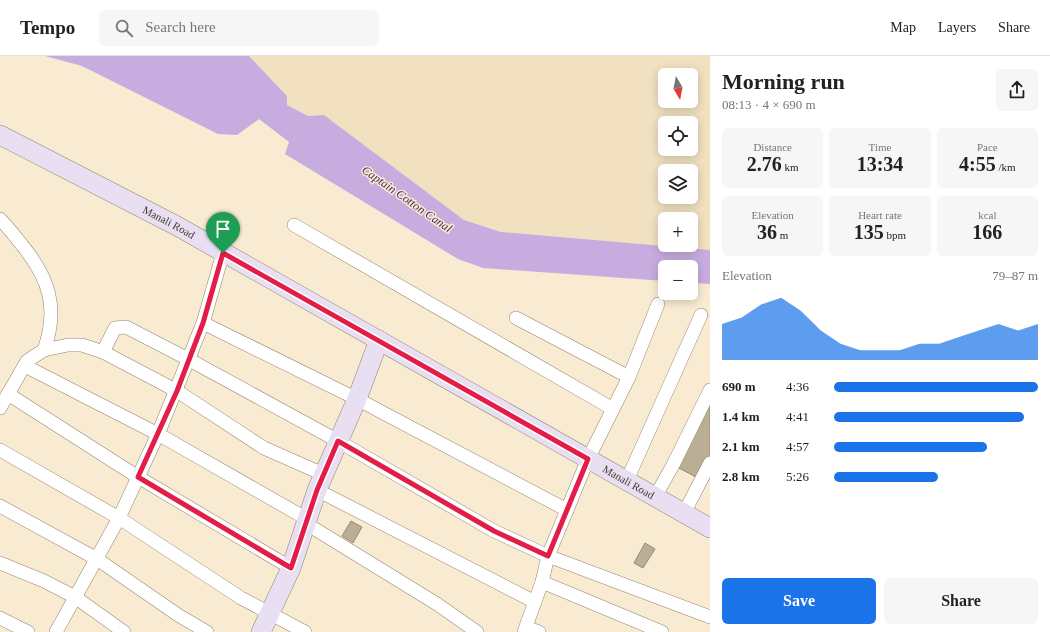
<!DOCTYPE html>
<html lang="en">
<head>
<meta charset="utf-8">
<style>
	body { margin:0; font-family:"Times New Roman",serif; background:#f6f6f6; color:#222; height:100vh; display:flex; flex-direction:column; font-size:15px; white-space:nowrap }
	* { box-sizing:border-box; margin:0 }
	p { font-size:13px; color:#767676 }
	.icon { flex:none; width:22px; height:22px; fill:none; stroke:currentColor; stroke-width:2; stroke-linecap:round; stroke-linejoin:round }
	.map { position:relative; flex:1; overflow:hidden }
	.details { display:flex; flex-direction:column; background:#fff; width:340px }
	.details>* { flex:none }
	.needle { width:26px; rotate:170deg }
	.controls { position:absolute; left:658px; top:12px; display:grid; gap:8px }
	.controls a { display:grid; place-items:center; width:40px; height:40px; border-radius:6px; background:#fff; box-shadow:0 2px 10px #0003; font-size:20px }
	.pin { position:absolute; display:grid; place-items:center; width:34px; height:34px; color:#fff; margin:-41px -17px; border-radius:50% 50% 50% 0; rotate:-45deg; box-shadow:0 0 4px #0007 }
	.pin .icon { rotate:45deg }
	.round { display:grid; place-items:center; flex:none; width:42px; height:42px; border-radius:6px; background:#f6f6f6 }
	.headline { display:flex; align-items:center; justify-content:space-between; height:68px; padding:0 12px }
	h1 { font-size:22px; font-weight:700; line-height:30px }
	.metrics { display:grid; grid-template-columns:repeat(3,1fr); gap:6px; height:68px; padding:4px 12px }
	.metrics div { display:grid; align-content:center; border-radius:6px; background:#f6f6f6; text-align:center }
	.metrics b { font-size:20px; font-weight:700 }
	.metrics small { font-size:11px; font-weight:400 }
	.metrics p { font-size:11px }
	.chart { height:112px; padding:8px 12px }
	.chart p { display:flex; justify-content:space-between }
	.chart svg { width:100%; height:72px; margin-top:4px; fill:#1a73e8; opacity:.7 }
	.cta { display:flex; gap:8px; margin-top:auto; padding:8px 12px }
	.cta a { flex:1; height:46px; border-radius:6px; background:#1a73e8; color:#fff; font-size:16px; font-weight:700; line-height:46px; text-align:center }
	.cta a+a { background:#f6f6f6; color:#222 }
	ul { padding:0 12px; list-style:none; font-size:13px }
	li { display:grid; grid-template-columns:64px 48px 1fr; align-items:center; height:30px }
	li i { height:10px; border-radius:5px; background:#1a73e8 }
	header { display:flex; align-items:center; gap:24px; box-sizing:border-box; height:56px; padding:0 20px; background:#fff; border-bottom:1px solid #e0e0e0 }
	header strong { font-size:19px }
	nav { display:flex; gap:22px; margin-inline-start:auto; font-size:14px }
	.search { width:280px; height:36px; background:#f6f6f6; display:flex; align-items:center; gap:10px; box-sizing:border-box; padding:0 14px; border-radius:6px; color:#767676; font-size:15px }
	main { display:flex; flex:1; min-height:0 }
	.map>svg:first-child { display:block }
	.built { fill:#f1e1c0; fill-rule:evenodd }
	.water { fill:#c7addf }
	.building { fill:#baae95; stroke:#978b74 }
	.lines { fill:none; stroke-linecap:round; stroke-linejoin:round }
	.street-casing { stroke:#91866e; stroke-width:14 }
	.secondary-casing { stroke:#91866e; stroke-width:20 }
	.street { stroke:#fff; stroke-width:13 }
	.secondary { stroke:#e9dff2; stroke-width:19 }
	.route-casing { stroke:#fff; stroke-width:8 }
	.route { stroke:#e11d48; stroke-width:5 }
	.labels { text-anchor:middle; stroke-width:3; stroke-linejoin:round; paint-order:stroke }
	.street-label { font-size:11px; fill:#403b31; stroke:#f8ebd1 }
	.water-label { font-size:12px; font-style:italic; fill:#492662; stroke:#f8ebd1 }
</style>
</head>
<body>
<header>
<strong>Tempo</strong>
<div class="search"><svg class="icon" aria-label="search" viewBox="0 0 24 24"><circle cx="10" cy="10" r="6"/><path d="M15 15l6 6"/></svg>Search here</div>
<nav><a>Map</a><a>Layers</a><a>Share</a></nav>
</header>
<main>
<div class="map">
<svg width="710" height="576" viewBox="0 0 710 576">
	<rect width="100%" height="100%" fill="#f8ebd1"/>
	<path class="built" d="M249,0H710V194L501,176L464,164L324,59L308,60L287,49V40ZM665,19H691V45H665ZM665,67H691V93H665ZM665,115H691V141H665ZM665,163H691V189H665Z"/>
	<path class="water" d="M45,0H249L287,40V49L308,60L324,59L464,164L501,176L710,194V228L691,227V211H665V225L483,212L458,203L285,98L289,86L259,63L237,79L218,78L82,10Z"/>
	<g class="building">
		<path d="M710,340V400L698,422L673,409Z"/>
		<path d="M351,465L362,471L353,487L342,480Z"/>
		<path d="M645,487L655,493L643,512L634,507Z"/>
	</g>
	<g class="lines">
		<g class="street-casing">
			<g id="street">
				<path d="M0,163C8,171 15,180 22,189C49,222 59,252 44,294"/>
				<path d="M294,169L613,353"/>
				<path d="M516,262L629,321"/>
				<path d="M203,267L357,343L567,454"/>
				<path d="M103,296L115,272L126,271L188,303L338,385L494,475L548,500L710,561"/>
				<path d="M25,310L158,378L307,463L310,470L437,548L477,576"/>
				<path d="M8,338L27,305L44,294L68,289H82L103,296L177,335L264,392L323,418"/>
				<path d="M0,352L8,338L138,421L291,512"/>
				<path d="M0,394L119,462L241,542L305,576"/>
				<path d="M627,424L701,259"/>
				<path d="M317,434L535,546"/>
				<path d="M655,441L673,409L710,334"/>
				<path d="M0,450L97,503L178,559L207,576"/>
				<path d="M684,457L710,407"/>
				<path d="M0,507L44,525L75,541L124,576"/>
				<path d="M542,526L662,576"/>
				<path d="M0,562L28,576"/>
				<path d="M526,571L539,576"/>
				<path d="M56,576L119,462L158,378L203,267L223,197"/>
				<path d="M524,576L542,526L548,500L567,454L588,403L629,321L658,248"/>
			</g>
		</g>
		<g class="secondary-casing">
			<g id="secondary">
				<path id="s1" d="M0,79L177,170L710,472"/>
				<path d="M261,576L291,512L317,434L357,343L379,284"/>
			</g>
		</g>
		<use href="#street" class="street"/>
		<use href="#secondary" class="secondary"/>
	</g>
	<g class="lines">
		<g class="route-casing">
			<path id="route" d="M223,197L588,403L548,500L494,475L338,385L317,434L291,512L138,421L177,335L203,267Z"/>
		</g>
		<use href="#route" class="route"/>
	</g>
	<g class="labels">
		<g class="street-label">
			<text dy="4" stroke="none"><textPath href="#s1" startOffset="190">Manali Road</textPath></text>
			<text dy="4" stroke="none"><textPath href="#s1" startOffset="718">Manali Road</textPath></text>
		</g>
		<g class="water-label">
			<text transform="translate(407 143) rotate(35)" y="4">Captain Cotton Canal</text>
		</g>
	</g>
</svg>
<div class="controls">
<a><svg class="needle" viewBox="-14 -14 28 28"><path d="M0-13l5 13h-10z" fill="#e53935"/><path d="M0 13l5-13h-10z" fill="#767676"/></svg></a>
<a><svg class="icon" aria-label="locate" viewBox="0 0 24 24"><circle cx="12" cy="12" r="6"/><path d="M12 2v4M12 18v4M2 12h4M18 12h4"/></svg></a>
<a><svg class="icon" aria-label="layers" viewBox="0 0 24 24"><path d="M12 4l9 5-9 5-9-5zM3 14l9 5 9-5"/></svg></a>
<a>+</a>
<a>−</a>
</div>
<div class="pin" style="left:223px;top:197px;background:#1e9e55"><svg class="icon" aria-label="arrive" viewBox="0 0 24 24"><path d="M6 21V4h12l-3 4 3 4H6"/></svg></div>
</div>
<section class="details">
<div class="headline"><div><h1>Morning run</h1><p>08:13 · 4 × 690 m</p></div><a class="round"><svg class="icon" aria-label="share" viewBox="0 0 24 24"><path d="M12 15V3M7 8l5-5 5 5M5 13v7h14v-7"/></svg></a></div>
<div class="metrics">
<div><p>Distance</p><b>2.76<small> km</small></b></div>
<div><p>Time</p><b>13:34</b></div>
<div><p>Pace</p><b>4:55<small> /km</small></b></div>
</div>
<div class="metrics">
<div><p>Elevation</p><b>36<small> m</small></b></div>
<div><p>Heart rate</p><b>135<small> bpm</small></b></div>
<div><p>kcal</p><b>166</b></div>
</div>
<div class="chart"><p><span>Elevation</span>79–87 m</p>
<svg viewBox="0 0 160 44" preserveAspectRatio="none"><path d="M0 44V22L10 18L20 10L30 6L40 14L50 26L60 34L70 38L80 38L90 38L100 34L110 34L120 30L130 26L140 22L150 26L160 22V44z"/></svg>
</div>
<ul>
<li><b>690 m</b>4:36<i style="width:100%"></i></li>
<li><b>1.4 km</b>4:41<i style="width:93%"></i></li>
<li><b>2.1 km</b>4:57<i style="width:75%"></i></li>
<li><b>2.8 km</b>5:26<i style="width:51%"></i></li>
</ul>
<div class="cta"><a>Save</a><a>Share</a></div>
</section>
</main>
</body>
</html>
